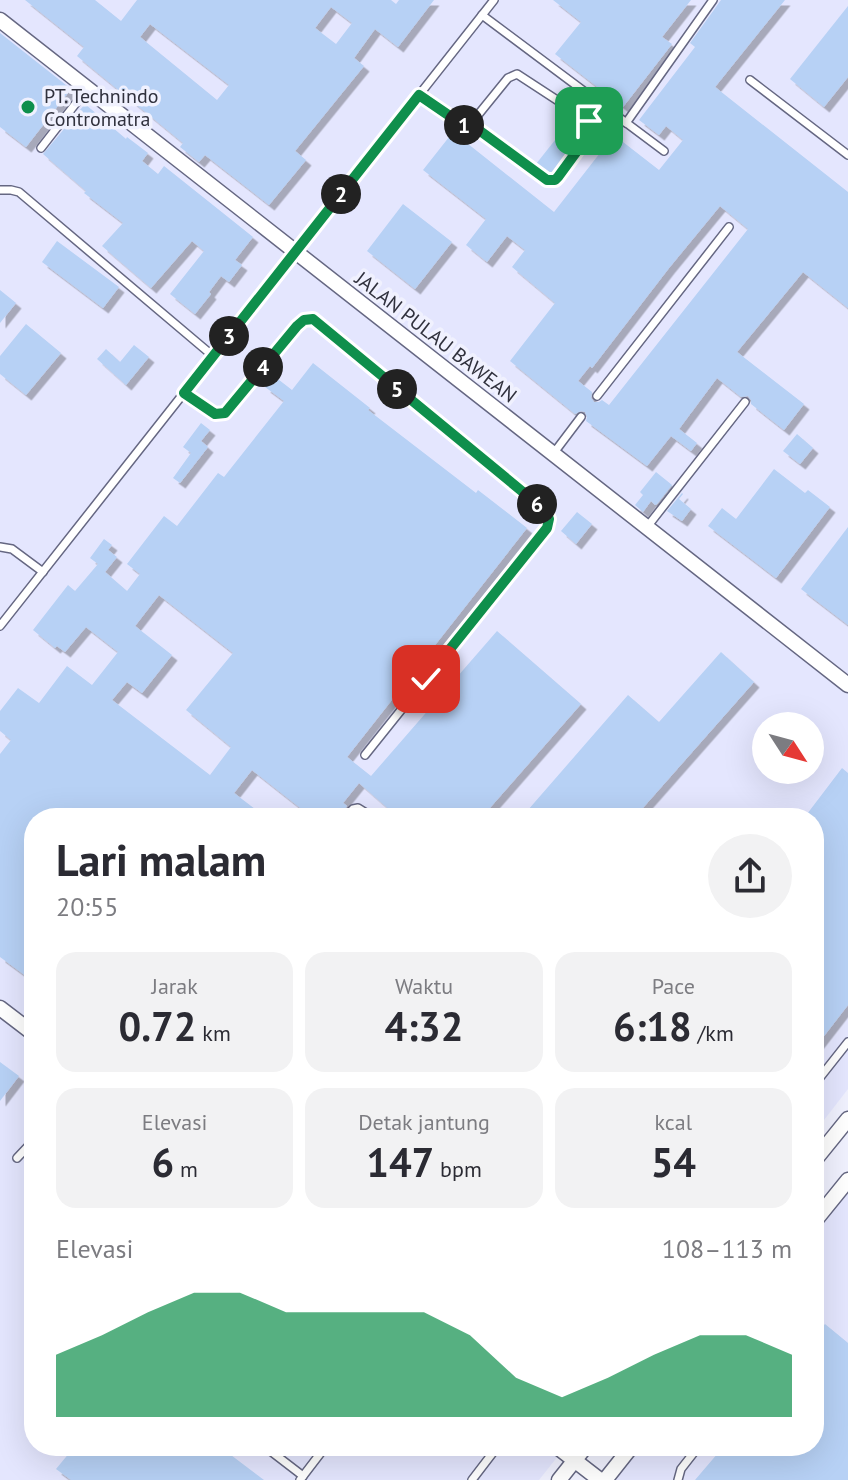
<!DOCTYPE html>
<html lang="id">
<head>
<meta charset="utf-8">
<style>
	body { margin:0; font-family:"PT Sans",sans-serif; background:#f2f2f3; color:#2b2b33; height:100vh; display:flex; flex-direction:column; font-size:30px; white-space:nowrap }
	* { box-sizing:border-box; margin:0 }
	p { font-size:26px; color:#7c7c81 }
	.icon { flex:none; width:44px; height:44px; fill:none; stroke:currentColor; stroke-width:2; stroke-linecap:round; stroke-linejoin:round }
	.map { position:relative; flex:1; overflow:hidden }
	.sheet { position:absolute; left:24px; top:808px; width:800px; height:648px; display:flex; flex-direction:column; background:#fff; border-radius:32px; box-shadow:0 8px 32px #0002 }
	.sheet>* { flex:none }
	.needle { width:52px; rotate:126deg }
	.fabs { position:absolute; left:752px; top:712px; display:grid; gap:16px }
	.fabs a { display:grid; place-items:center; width:72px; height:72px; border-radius:50%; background:#fff; box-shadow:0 8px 32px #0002; font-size:40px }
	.pin { position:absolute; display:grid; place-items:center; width:68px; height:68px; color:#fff; margin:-34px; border-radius:16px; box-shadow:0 4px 12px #0006 }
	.km { position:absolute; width:40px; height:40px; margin:-20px; border-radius:50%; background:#222; color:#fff; font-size:22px; line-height:40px; text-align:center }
	.round { display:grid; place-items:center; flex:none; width:84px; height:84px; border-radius:42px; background:#f2f2f3 }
	.overview { display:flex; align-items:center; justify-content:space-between; height:136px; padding:0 32px }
	h1 { font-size:44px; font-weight:700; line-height:60px }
	.figures { display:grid; grid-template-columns:repeat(3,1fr); gap:12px; height:136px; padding:8px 32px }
	.figures div { display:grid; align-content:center; border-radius:20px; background:#f2f2f3; text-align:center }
	.figures b { font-size:40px; font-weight:700 }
	.figures small { font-size:22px; font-weight:400 }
	.figures p { font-size:22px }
	.chart { height:224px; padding:16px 32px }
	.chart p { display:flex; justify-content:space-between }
	.chart svg { width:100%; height:144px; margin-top:8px; fill:#0f8f4c; opacity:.7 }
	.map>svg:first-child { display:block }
	.built { fill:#e4e6fe; fill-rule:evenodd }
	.building { fill:#b7d1f5; fill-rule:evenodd; filter:url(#shadow) }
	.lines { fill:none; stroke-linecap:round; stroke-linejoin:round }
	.lane-casing { stroke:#656782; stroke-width:10 }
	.street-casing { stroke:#656782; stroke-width:17 }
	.lane { stroke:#fff; stroke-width:7 }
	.street { stroke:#fff; stroke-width:14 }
	.route-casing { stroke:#fff; stroke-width:16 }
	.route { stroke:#0f8f4c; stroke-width:10 }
	.poi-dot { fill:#0f8f4c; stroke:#f0f1fe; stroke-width:3 }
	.labels { text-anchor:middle; stroke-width:7; stroke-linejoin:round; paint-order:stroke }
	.poi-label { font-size:20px; fill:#30313d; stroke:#f0f1fe; text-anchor:start }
	.street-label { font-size:20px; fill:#30313d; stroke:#f0f1fe }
</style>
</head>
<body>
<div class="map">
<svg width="848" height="1480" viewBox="0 0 848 1480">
	<defs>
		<filter id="shadow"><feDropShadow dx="5.5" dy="5.5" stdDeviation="0" flood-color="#0004"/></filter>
	</defs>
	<rect width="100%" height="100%" fill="#f0f1fe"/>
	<g class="built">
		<path d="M0,0H848V1089L814,1133V818H34V1446H566L539,1480H0ZM766,726H810V770H766Z"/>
		<path d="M848,1191V1480H615L643,1446H814V1233Z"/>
	</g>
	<g class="building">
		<path d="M25,0H95L121,21L137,0H391L396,4L399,0H434L398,47L375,29L354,58L364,66L295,151L306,160L269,205L205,155L199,162L180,147L183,143L77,56L84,47ZM331,7L352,23L336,44L315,28ZM150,24L229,85L217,100L140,37Z"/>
		<path d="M553,0H691L662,37L672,44L623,107L555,54L581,22Z"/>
		<path d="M721,0H785L715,87L848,192V308L803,272L737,352L804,404L784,430L751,404V400L748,396L741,397L717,378L679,429L697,443L691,451L671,436L647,466L586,421L587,417L585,412L581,411L575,414L510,361L555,303L512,267L525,250L507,236L487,262L466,245L486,219L423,170L453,132L554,212L614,135L659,170L683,140L666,126L659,135L639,120L695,47L690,43ZM720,206L748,229L609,405L602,400L599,402H594L591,398L592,392L578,381L590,366L592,368L669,268Z"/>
		<path d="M848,6V77L824,107L790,79Z"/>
		<path d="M0,33L71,89L26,147L0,127Z"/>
		<path d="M85,104L126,139L127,137L148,153L142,161L158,174L164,166L253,237L235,260L242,265L229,282L221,276L209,292L211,294L195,314L170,294L204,251L192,241L151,288L102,246L123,223L84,193L86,191L43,154Z"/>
		<path d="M563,130L576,140L551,173L546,171L536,164Z"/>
		<path d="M403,204L452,242L415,289L367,251Z"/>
		<path d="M57,241L119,287L103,308L42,262Z"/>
		<path d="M0,290L16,303L0,323Z"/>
		<path d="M26,324L61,353L26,395L0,374V356Z"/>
		<path d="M134,345L149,357L126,385L97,359L106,349L120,362Z"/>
		<path d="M313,363L370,408L368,410L476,493L478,490L527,528L347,757L371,776L497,631L581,704L481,818H399L359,783L343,803L347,806L338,818H313L252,770L234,793L267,818H34V982L0,957V754L11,740L0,731V711L18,688L39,703L67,666L92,685L118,652L86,627L65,652L57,646L55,648L33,630L68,585L75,591L98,564L90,558L104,539L112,545L108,550L117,557L105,572L127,591L140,574L127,564L164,516L177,526L218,473L224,477L284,401L265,387L274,376L292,390ZM159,595L233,653L186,710L231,747L210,775L112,700L127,682L142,693L172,655L135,626Z"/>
		<path d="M201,423L210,430L201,441L208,447L180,483L173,478L191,453L183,447Z"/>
		<path d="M797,434L813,448L800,464L783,451Z"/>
		<path d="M774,469L805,493L808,490L830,507L776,578L708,526L722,508L736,519Z"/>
		<path d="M656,472L672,485L657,504L655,505L651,501L643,512L635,505L643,495L640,492Z"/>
		<path d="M682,493L683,494L679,499L691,509L682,521L667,511Z"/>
		<path d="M577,512L592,524L576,544L561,531Z"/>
		<path d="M848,527V625L801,589Z"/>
		<path d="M721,652L754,682L634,818H521L628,695L659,722Z"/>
		<path d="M842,768L848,773V1005L814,1049V818H804Z"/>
		<path d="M0,1062L19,1076L0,1101Z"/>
		<path d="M825,1324L848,1343V1480H695L724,1446H814V1336Z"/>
		<path d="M75,1446H219L264,1480H71L56,1469Z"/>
	</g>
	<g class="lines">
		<g class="lane-casing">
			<g id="lane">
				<path d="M482,15L664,151"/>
				<path d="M750,80L848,155"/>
				<path d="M419,95L460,123L469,126L508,78L517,74L589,121L592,127L588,136L558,177L552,180L543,177L472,125"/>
				<path d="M626,123L713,0"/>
				<path d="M41,148L87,89"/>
				<path d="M0,190H11L19,192L213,356"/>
				<path d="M184,393C196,401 211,417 225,413L297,326L304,320L313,319L548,515L549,524L547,528L365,755"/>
				<path d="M597,396L729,227"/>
				<path d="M553,454L581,417"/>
				<path d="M647,527L745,402"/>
				<path d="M0,547L12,549L43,572"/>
				<path d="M0,626L494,0"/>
				<path d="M344,818L353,809L358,808L374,818"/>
				<path d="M814,1085L848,1042"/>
				<path d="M17,1158L34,1140"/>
				<path d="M264,1446L303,1476"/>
				<path d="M300,1480L326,1446"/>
				<path d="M472,1480L498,1446"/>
				<path d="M678,1480L681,1469L699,1446"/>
			</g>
		</g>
		<g class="street-casing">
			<g id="street">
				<path d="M0,20L848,685"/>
				<path d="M0,1008L34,1034"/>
				<path d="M814,1161L848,1119"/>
				<path d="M814,1222L848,1180"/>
				<path d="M556,1446L600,1480"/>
				<path d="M559,1480L586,1446"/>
				<path d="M605,1480L632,1446"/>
			</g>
		</g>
		<use href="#lane" class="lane"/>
		<use href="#street" class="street"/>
	</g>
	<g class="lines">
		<g class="route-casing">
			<path id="route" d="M426,679L547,528L549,519L546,511L313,319L304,320L297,326L225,413L215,414L184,393L419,95L460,123L467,127L472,125L547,180H555L558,177L588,136L592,127L589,121"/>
		</g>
		<use href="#route" class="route"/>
	</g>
	<circle class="poi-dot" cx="28" cy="107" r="8"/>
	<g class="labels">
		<g class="poi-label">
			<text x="44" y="103">PT. Technindo<tspan x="44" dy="23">Contromatra</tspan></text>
		</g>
		<g class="street-label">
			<text transform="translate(436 337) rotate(38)" y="7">JALAN PULAU BAWEAN</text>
		</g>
	</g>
</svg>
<div class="fabs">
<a><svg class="needle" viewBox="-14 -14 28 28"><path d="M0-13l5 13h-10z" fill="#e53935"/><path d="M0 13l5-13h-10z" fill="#7c7c81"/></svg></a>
</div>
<div class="pin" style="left:589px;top:121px;background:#1e9e55"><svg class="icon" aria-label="arrive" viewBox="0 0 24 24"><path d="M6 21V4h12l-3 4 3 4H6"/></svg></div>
<div class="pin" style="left:426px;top:679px;background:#d93025"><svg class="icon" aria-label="check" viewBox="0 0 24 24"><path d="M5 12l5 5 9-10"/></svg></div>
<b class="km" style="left:464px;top:125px">1</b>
<b class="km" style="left:341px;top:194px">2</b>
<b class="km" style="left:229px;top:336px">3</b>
<b class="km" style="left:263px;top:367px">4</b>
<b class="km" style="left:397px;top:389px">5</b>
<b class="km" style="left:537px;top:504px">6</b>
<section class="sheet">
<div class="overview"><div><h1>Lari malam</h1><p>20:55</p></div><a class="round"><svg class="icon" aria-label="share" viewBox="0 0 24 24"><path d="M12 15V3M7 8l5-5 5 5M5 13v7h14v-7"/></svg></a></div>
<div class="figures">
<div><p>Jarak</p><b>0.72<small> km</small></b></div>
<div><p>Waktu</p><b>4:32</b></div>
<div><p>Pace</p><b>6:18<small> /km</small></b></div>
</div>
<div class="figures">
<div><p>Elevasi</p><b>6<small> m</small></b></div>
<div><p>Detak jantung</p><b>147<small> bpm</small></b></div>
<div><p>kcal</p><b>54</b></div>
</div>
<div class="chart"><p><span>Elevasi</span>108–113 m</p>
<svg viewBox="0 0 160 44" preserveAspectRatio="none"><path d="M0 44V25L10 19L20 12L30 6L40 6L50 12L60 12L70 12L80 12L90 19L100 32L110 38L120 32L130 25L140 19L150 19L160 25V44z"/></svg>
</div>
</section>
</div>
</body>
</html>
